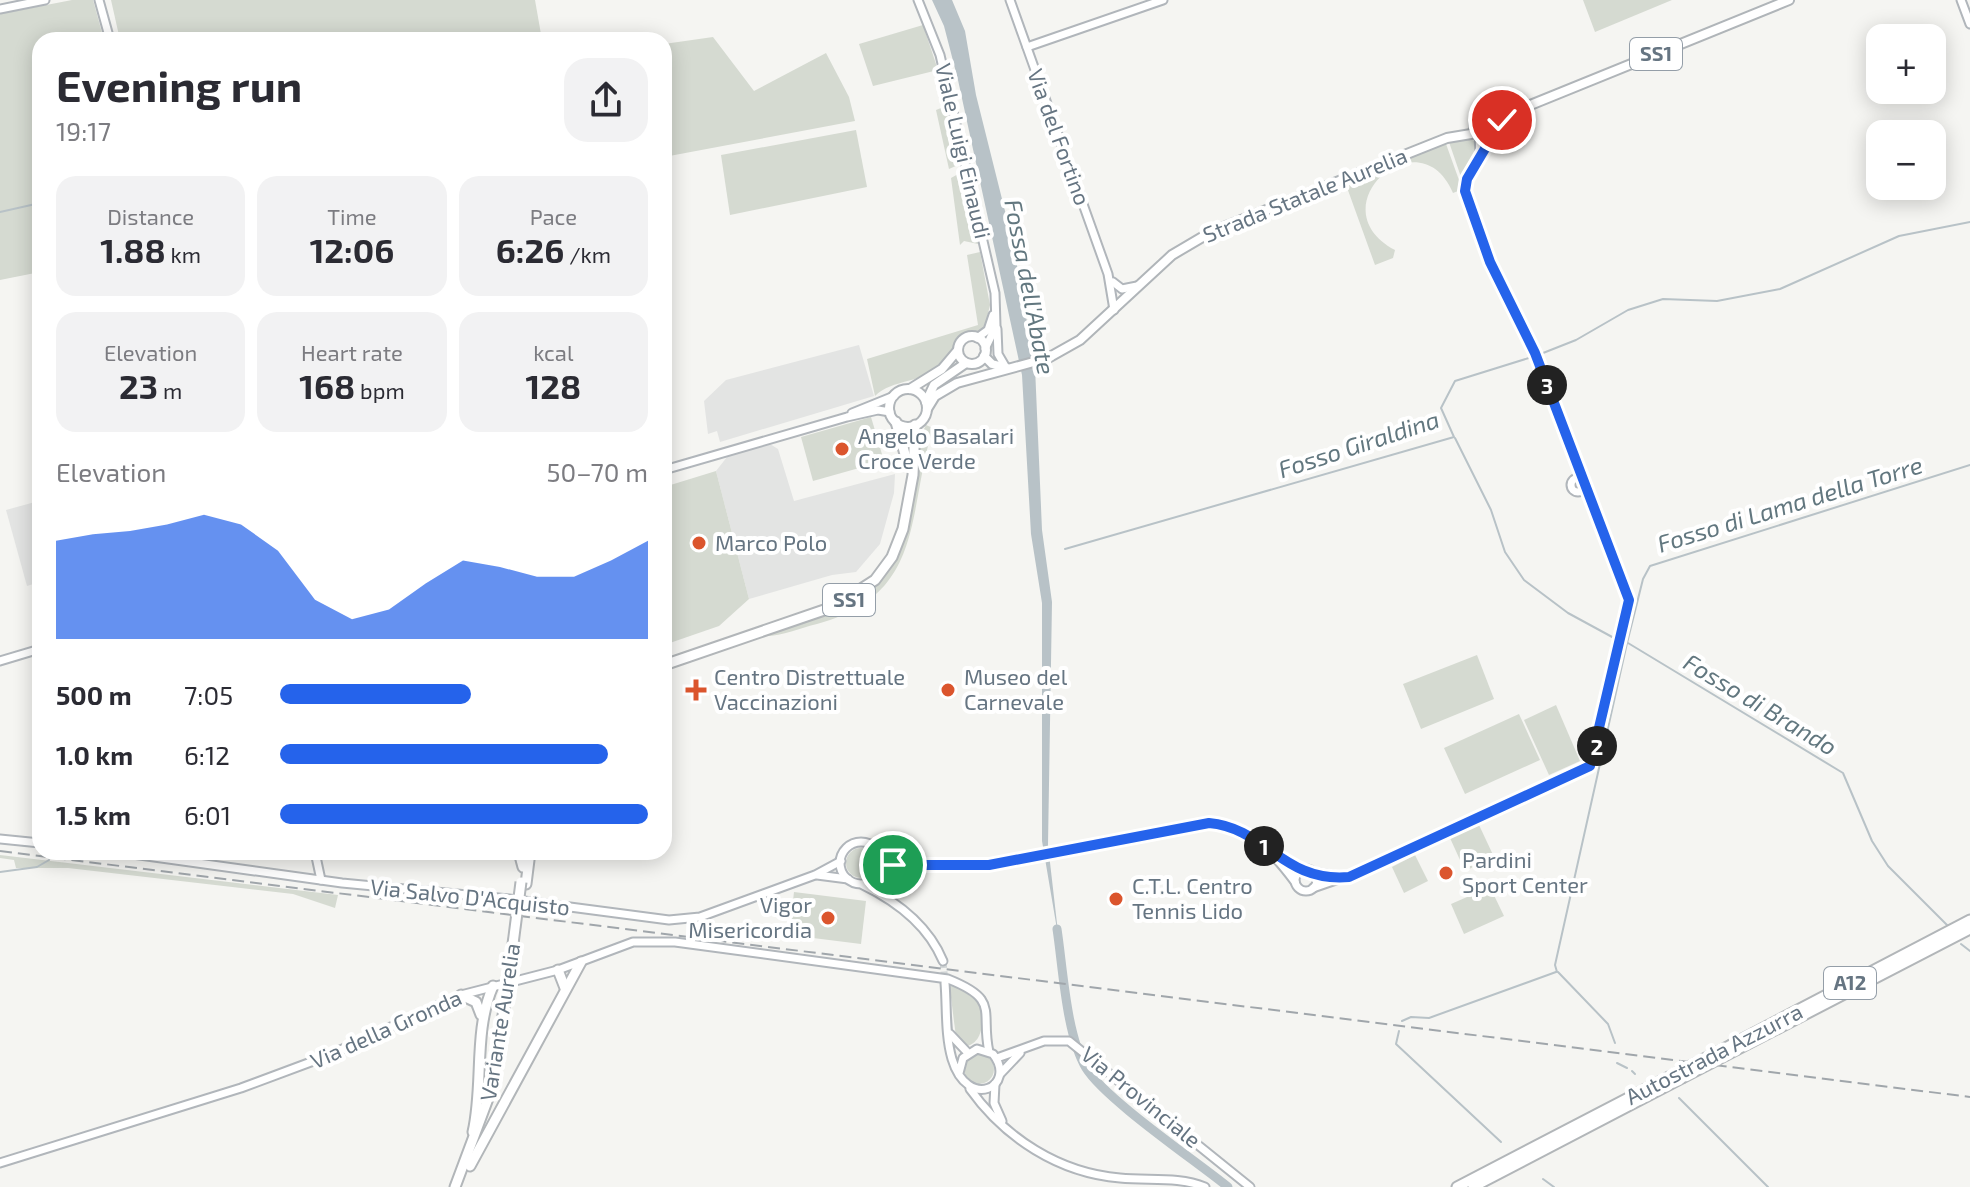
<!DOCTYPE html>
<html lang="en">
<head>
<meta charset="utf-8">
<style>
	body { margin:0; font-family:"Exo 2",sans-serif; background:#f2f2f3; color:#2b2b33; height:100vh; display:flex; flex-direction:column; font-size:30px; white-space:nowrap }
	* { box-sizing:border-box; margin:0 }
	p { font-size:26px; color:#7c7c81 }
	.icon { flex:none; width:44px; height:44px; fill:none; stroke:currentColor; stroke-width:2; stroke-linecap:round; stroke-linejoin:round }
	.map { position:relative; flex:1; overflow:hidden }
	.side { position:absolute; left:32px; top:32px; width:640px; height:828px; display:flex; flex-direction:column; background:#fff; border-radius:24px; box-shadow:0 4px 20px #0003 }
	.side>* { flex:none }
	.buttons { position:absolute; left:1866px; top:24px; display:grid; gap:16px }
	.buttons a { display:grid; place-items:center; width:80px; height:80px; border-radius:16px; background:#fff; box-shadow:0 4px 20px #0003; font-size:40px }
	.pin { position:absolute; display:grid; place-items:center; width:68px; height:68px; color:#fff; margin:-34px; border:4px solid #fff; border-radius:50%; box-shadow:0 2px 8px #0007 }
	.km { position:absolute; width:40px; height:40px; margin:-20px; border-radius:50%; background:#222; color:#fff; font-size:22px; line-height:40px; text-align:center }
	.round { display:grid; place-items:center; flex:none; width:84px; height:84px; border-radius:24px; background:#f2f2f3 }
	.headline { display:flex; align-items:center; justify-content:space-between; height:136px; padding:0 24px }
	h1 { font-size:44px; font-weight:700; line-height:60px }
	.figures { display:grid; grid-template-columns:repeat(3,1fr); gap:12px; height:136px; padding:8px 24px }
	.figures div { display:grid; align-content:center; border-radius:20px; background:#f2f2f3; text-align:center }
	.figures b { font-size:34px; font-weight:700 }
	.figures small { font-size:22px; font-weight:400 }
	.figures p { font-size:22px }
	.chart { height:224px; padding:16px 24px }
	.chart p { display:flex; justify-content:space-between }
	.chart svg { width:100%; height:144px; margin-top:8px; fill:#2563eb; opacity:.7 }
	ul { padding:0 24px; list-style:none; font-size:26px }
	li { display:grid; grid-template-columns:128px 96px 1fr; align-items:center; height:60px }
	li i { height:20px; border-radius:10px; background:#2563eb }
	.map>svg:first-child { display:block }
	.built { fill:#e3e4e3 }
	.green { fill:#d5dad1 }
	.water { fill:#b8c2c7 }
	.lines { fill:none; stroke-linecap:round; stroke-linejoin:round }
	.stream { stroke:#b8c2c7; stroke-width:2 }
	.river { stroke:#b8c2c7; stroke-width:9 }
	.secondary-tunnel { stroke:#d1d5d6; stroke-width:7; stroke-dasharray:7 3.5; stroke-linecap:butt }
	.secondary-casing { stroke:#b1b6bb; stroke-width:11 }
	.primary-casing { stroke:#b0b5b9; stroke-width:12 }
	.highway-casing { stroke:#b2b6b9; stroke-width:13 }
	.secondary { stroke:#fff; stroke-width:7 }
	.primary { stroke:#fff; stroke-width:8 }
	.highway { stroke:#fff; stroke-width:9 }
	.rail { stroke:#a0a6ab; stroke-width:2; stroke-dasharray:12 6; stroke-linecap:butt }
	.highway-bridge-casing { stroke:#b2b6b9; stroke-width:13; stroke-linecap:butt }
	.highway-bridge { stroke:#fff; stroke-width:9 }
	.route-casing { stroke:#fff; stroke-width:16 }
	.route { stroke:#2563eb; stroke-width:10 }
	.poi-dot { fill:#db552d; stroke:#fff; stroke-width:3 }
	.labels { text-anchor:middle; stroke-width:8; stroke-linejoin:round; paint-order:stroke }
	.shield { fill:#fff; stroke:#949ea8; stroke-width:2 }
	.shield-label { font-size:20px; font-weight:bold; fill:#667582 }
	.street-label { font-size:22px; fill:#667582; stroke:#fff }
	.poi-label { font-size:22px; fill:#667582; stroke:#fff; text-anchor:start }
	.water-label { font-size:24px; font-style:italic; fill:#62777f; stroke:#fff }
</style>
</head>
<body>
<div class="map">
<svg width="1970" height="1187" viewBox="0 0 1970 1187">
	<rect width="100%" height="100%" fill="#f5f5f2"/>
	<g class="built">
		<path d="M859,345L874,396L720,442L717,431L708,434L704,401L726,380Z"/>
		<path d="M770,444L778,449L794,501L895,474L894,493L880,544L856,572L832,575L749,599L716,471L727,457Z"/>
		<path d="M35,502L40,522V582L27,586L6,510Z"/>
	</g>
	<g class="green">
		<path d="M72,0H93L104,40H40V272L0,280V14Z"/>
		<path d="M111,0H535L542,40H120Z"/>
		<path d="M1583,0H1672L1595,32Z"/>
		<path d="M923,25L938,70L873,86L859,44Z"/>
		<path d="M713,37L754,91L826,53L849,97L855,121L664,157V44Z"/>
		<path d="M946,106L958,165L949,169L936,110Z"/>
		<path d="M856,130L867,187L730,215L721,155Z"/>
		<path d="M1470,138L1477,144L1475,160L1462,180L1449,142Z"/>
		<path d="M1446,144L1459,180L1458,191L1453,193C1420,114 1315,207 1395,250L1393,258L1375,265L1345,182Z"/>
		<path d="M960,173L966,181L978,244L964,241L960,245L951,178Z"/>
		<path d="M980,252L990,305L984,330L961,336C955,345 952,357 944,364C924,383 892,379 875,396L867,359L978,325L967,255Z"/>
		<path d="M871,417L884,461L813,481L801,437Z"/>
		<path d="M926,425L933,428C906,515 926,594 817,624C800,628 780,637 763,636L852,602L882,577L911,502L921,435Z"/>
		<path d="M716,471L749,599L719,626L664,645V487Z"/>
		<path d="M1477,655L1494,699L1421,729L1403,684Z"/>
		<path d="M1556,705L1580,761L1549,775L1524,720Z"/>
		<path d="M1519,714L1540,760L1465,794L1444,748Z"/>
		<path d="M1479,825L1494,857L1465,871L1450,838Z"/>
		<circle cx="861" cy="863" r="15"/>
		<path d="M0,855L338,895L335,908L293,894L68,868H16L14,860L0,858Z"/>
		<path d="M1415,855L1428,881L1404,893L1392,867Z"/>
		<path d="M1490,887L1504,916L1464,934L1451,904Z"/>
		<path d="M794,892L866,901L861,944L789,935Z"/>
		<path d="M949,982L981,1003C983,1020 985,1044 963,1047L956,1037Z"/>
		<circle cx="979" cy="1069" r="15"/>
	</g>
	<path class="water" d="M932,0H952L965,31L976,95L1013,243L1035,367L1042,530L1052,602L1048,845L1059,941L1042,841V603L1031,534L1022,375L958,80L944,26Z"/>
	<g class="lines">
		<g class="stream">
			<path d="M0,212L40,203"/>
			<path d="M1538,355L1576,340L1628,310L1663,299L1717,301L1780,289L1899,236L1970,222"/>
			<path d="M1455,438L1491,510L1505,552L1524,580L1568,613L1614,638"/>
			<path d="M1065,549L1454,437L1441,408L1455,381L1532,357"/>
			<path d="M1628,643L1843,773L1872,841L1888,866L1947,925"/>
			<path d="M0,872L37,867L49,860"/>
			<path d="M1961,944L1970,951"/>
			<path d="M1557,972L1555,965L1627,643L1643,579L1650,566L1970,465"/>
			<path d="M1558,972L1608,1024L1615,1043"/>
			<path d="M1402,1021L1411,1017L1429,1018L1556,972"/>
			<path d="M1399,1031L1396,1044L1501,1142"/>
			<path d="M1617,1063L1627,1068"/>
			<path d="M1632,1071L1635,1074"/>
			<path d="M1679,1098L1768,1187"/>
			<path d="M1543,1179L1554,1187"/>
		</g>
		<path class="river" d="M1057,929C1063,968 1066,1034 1086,1068C1105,1099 1196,1161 1228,1187"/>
		<path class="secondary-tunnel" d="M943,961L945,983"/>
		<g class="secondary-casing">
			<g id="secondary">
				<path d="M99,0L110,40"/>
				<path d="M918,0L940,55L995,293L996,326L985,349"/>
				<path d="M1010,0L1108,274L1114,310"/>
				<path d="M1961,0L1970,24"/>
				<path d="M0,9L45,0"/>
				<path d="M1027,47L1163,0"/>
				<path d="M1492,135L1467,179L1465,191L1490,262L1535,353L1581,479"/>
				<path d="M1479,136L1480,154"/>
				<path d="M1113,282L1122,289L1137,286"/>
				<path d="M997,329L998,354L1005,366"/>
				<path d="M977,338L988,330L993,315"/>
				<path d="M852,413L894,396"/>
				<path d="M664,470L847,417L878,410L890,412"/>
				<circle cx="1578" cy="485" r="7"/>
				<path d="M0,661L40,649"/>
				<path d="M0,839L40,843"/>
				<circle cx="861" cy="863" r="21"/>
				<path d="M878,850L907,863"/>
				<path d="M118,852L342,883L509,899L669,920L700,917L815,875L841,861"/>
				<path d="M315,852L321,880"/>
				<path d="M881,868L909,864L989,865L1209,823C1249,826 1272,851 1295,882"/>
				<circle cx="1306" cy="880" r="11"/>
				<path d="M1313,872L1343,877"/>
				<path d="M879,874L891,897"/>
				<path d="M817,875L848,879"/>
				<path d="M863,885C898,902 928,925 943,961"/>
				<path d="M1313,888L1362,871L1590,766L1630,609L1617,564L1585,487"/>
				<path d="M945,983C947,1007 945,1035 952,1059C968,1112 1018,1086 993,1054L977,1049L963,1058L959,1073"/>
				<path d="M950,1034L968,1053"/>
				<path d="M997,1058L1044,1041H1069L1250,1187"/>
				<path d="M1001,1073L1020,1053"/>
				<path d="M995,1084L994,1103L1002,1121"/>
				<path d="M970,1089C1005,1138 1059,1173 1120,1178C1149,1181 1178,1176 1205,1187"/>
				<path d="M0,1163L241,1088L327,1056L461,995L558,970L633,942H675L948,979C1001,1000 980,1011 989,1052"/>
			</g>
		</g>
		<g class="primary-casing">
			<g id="primary">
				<circle cx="1485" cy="126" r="11"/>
				<path d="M1490,115L1523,108L1789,0"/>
				<circle cx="972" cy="350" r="14"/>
				<path d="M984,356L992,364L1007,368"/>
				<path d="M910,389L942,369L958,350"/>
				<circle cx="908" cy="408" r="19"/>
				<path d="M926,402L934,385L966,363"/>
				<path d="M927,409L935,396L957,383L1048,358L1080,340L1172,255L1211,232L1447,138L1477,133"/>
			</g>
		</g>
		<g class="highway-casing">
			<g id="highway">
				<path d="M896,422L908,465"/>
				<path d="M664,665L833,607L875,580L892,557L903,529L913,475L915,425"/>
				<path d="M519,852L523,867"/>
				<path d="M526,884L530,852"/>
				<path d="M558,970L565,988"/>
				<path d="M461,995L476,1002L481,1015"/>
				<path d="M1731,1045L1970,920"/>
				<path d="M1738,1049L1970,929"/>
				<path d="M473,1132C484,1084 473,1032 493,986"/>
				<path d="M470,1166L581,962"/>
				<path d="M455,1187L489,1096L506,998"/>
				<path d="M1457,1187L1659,1082"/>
				<path d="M1473,1187L1682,1078"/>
			</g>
		</g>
		<use href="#secondary" class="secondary"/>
		<use href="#primary" class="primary"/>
		<use href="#highway" class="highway"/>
		<path class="rail" d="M0,851L1970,1097"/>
		<g class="highway-bridge-casing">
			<g id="highway-bridge">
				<path d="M506,998L521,882"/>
				<path d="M1682,1078L1738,1049"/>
				<path d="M1659,1082L1731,1045"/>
			</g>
		</g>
		<use href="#highway-bridge" class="highway-bridge"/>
	</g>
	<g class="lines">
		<g class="route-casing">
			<path id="route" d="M893,865H989L1209,823C1266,828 1283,883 1349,877L1590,766L1629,600L1535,353L1490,262L1465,191L1467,179L1502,120"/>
		</g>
		<use href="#route" class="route"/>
	</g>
	<g class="poi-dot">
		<circle cx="842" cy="449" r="8"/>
		<circle cx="699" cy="543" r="8"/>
		<path d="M692 678h8v8h8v8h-8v8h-8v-8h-8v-8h8z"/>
		<circle cx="948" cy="690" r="8"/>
		<circle cx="1446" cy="873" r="8"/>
		<circle cx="1116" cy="899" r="8"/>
		<circle cx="828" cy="918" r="8"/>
	</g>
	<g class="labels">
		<g class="shield">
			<rect x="1630" y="38" width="52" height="32" rx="6"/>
			<rect x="823" y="584" width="52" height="32" rx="6"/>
			<rect x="1824" y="967" width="52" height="32" rx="6"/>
		</g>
		<g class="shield-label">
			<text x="1656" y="61">SS1</text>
			<text x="849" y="607">SS1</text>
			<text x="1850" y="990">A12</text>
		</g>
		<g class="street-label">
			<text transform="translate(1059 137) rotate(70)" y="8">Via del Fortino</text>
			<text transform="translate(963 151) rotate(77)" y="8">Viale Luigi Einaudi</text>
			<text transform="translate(1305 195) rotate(-22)" y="8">Strada Statale Aurelia</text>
			<text transform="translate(470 897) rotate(6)" y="8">Via Salvo D'Acquisto</text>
			<text transform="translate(500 1022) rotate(-81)" y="8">Variante Aurelia</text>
			<text transform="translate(386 1029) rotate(-24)" y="8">Via della Gronda</text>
			<text transform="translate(1714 1054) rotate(-27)" y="8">Autostrada Azzurra</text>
			<text transform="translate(1141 1097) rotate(39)" y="8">Via Provinciale</text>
		</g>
		<g class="poi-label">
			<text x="858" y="444">Angelo Basalari<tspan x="858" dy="25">Croce Verde</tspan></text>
			<text x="715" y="551">Marco Polo</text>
			<text x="714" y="685">Centro Distrettuale<tspan x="714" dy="25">Vaccinazioni</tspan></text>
			<text x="964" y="685">Museo del<tspan x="964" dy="25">Carnevale</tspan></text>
			<text x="1462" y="868">Pardini<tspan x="1462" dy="25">Sport Center</tspan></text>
			<text x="1132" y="894">C.T.L. Centro<tspan x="1132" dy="25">Tennis Lido</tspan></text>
			<text x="812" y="913" text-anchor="end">Vigor<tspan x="812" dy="25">Misericordia</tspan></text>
		</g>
		<g class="water-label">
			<text transform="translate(1029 287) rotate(79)" y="8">Fossa dell'Abate</text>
			<text transform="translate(1359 445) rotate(-18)" y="8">Fosso Giraldina</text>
			<text transform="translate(1790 505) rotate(-17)" y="8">Fosso di Lama della Torre</text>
			<text transform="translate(1760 705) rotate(31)" y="8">Fosso di Brando</text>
		</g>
	</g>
</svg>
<div class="buttons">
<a>+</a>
<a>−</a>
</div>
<div class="pin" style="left:893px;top:865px;background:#1e9e55"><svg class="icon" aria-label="arrive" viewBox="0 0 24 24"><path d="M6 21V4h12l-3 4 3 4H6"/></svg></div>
<div class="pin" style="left:1502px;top:120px;background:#d93025"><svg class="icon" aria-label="check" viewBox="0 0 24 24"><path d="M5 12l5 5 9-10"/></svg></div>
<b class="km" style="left:1264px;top:846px">1</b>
<b class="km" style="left:1597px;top:746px">2</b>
<b class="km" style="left:1547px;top:385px">3</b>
<section class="side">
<div class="headline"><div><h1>Evening run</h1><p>19:17</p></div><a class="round"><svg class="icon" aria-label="share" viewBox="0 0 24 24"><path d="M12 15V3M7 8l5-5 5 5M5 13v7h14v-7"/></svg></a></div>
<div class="figures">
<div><p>Distance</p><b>1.88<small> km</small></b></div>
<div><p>Time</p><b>12:06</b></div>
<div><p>Pace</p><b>6:26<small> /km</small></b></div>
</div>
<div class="figures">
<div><p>Elevation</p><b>23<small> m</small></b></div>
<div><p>Heart rate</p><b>168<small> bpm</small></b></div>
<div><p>kcal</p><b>128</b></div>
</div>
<div class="chart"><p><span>Elevation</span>50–70 m</p>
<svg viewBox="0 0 160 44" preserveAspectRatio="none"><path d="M0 44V14L10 12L20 11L30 9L40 6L50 9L60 17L70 32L80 38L90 35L100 27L110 20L120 22L130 25L140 25L150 20L160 14V44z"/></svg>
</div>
<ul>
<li><b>500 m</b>7:05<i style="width:52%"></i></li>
<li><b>1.0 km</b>6:12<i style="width:89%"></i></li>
<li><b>1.5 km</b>6:01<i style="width:100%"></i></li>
</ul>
</section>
</div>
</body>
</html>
